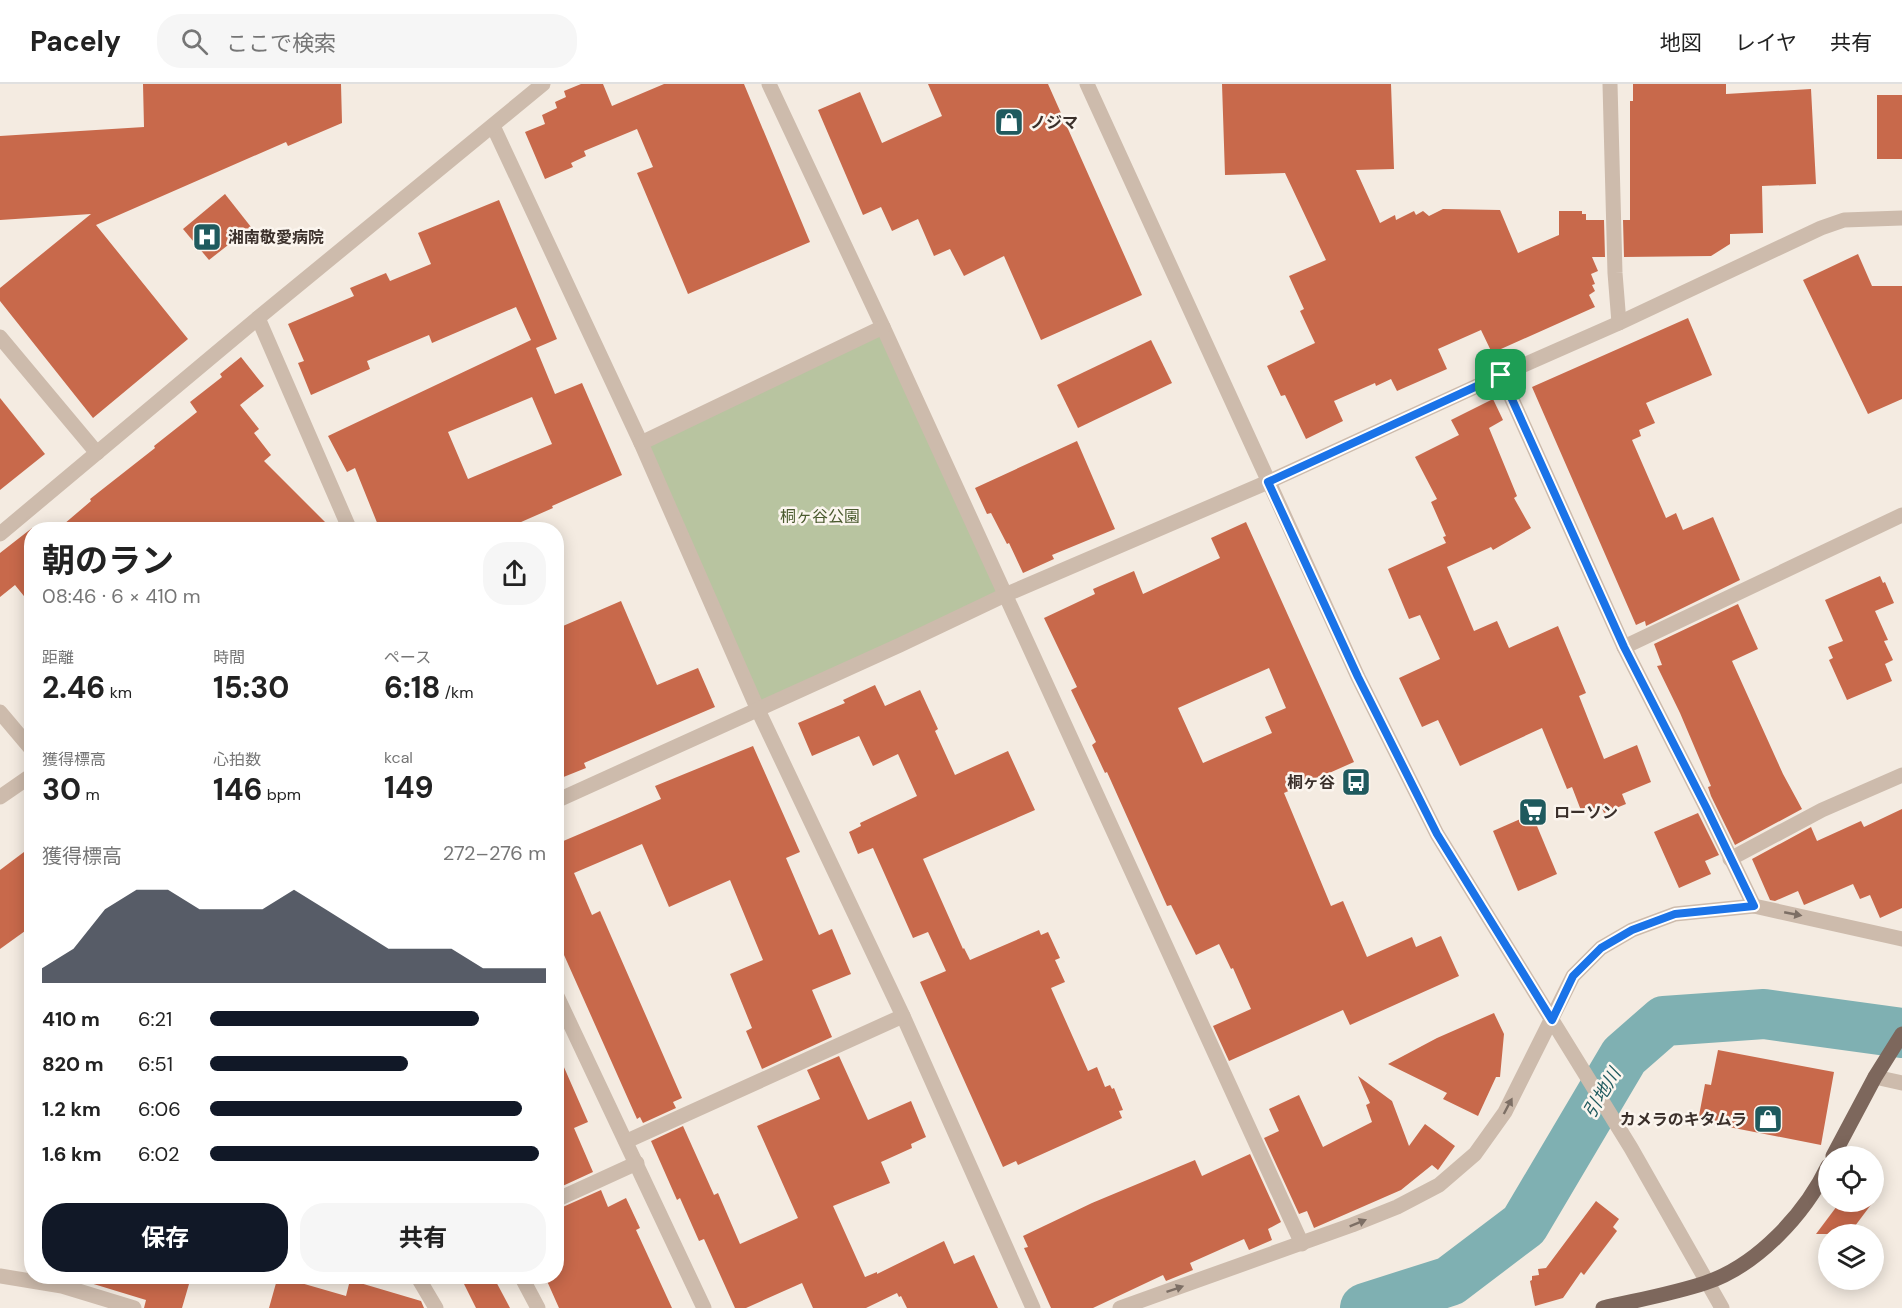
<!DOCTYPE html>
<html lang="ja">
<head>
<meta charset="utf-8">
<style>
	body { margin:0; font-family:"DM Sans","Noto Sans JP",sans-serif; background:#f6f6f6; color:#222; height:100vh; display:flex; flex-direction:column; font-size:22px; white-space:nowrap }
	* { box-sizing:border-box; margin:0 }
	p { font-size:20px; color:#767676 }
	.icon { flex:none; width:33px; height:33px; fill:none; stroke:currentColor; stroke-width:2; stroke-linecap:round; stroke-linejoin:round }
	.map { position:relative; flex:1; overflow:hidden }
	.panel { position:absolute; left:24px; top:438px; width:540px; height:762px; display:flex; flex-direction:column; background:#fff; border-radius:24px; box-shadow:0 3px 15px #0003 }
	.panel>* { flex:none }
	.buttons { position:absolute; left:1818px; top:1062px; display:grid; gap:12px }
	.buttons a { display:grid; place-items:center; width:66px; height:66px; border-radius:50%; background:#fff; box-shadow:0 3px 15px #0003; font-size:30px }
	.pin { position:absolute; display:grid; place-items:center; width:51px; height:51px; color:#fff; margin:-26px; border-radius:12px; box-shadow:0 3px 9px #0006 }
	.round { display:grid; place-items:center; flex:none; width:63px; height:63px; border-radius:24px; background:#f6f6f6 }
	.summary { display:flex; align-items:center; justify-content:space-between; height:102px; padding:0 18px }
	h1 { font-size:33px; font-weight:700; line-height:45px }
	.stats { display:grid; grid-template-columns:repeat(3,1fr); gap:9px; height:102px; padding:6px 18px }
	.stats div { display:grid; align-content:center }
	.stats b { font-size:30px; font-weight:700 }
	.stats small { font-size:16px; font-weight:400 }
	.stats p { font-size:16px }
	.chart { height:168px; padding:12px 18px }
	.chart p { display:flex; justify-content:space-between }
	.chart svg { width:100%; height:108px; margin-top:6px; fill:#111827; opacity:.7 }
	.button { display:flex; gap:12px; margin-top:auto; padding:12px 18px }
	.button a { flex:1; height:69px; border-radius:24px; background:#111827; color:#fff; font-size:24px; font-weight:700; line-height:69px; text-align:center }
	.button a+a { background:#f6f6f6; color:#222 }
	ul { padding:0 18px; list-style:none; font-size:20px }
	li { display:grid; grid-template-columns:96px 72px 1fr; align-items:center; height:45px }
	li i { height:15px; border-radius:8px; background:#111827 }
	header { display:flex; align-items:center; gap:36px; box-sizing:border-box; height:84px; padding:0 30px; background:#fff; border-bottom:2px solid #e0e0e0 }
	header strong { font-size:28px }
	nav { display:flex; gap:33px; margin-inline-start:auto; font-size:21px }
	.search { width:420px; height:54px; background:#f6f6f6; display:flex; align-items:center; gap:15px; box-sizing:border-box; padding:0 21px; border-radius:24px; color:#767676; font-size:22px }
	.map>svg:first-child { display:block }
	.green { fill:#b8c4a0 }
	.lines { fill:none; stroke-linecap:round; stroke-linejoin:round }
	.river { stroke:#7fb0b2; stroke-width:50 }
	.building { fill:#c8694b; fill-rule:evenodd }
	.minor { stroke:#cdbbac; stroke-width:15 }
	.major { stroke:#7d675c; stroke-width:15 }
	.oneway { fill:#7d6f65 }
	.route-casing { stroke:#fff; stroke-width:12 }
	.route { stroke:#1a73e8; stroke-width:8 }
	.labels { text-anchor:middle; stroke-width:5; stroke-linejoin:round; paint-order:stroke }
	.poi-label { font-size:16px; font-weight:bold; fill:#3b302b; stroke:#fbf5ee; text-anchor:start }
	.park-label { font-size:16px; fill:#4a5a2e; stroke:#fbf5ee }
	.water-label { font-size:18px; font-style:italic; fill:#1f5a5e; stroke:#fbf5ee }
</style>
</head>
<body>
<header>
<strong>Pacely</strong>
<div class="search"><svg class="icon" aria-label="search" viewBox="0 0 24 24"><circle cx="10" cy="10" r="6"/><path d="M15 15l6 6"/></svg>ここで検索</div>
<nav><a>地図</a><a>レイヤ</a><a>共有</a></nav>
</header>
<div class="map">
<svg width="1902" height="1224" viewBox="0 0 1902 1224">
	<rect width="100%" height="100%" fill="#f4ebe1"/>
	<path class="green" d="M883,243L1005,511L758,626L641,359Z"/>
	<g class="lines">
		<path class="river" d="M1365,1224L1450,1197L1524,1141L1624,972L1664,937L1764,930L1902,949"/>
	</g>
	<g class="building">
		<path d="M143,0H341L342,39L288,62L286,58L96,141L188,255L93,334L0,217V204L91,130L0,136V52L144,43Z"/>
		<path d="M581,0H603L612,22L664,0H744L810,158L688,210L637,89L653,83L637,45L584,67L586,72L571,79L573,83L545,95L525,48L545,40L542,31L557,24L555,18L566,13L564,7Z"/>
		<path d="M928,0H1048L1142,211L1041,256L1004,172L964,192L950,165L934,172L918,135L892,147L881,123L863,131L818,26L860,8L882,59L942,32Z"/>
		<path d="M1222,0H1391L1394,85L1356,86L1380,139L1395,131L1396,136L1414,127L1416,131L1423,127L1429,132L1443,125L1500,126L1518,169L1559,151V127H1582V130H1586V136H1604L1605,173H1592L1598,187L1591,190L1595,200L1592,201L1595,207L1589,211L1595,223L1492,269L1481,246L1438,265L1447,285L1397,307L1391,295L1376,302L1375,299L1334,317L1343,337L1306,355L1285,311L1281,312L1267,282L1315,259L1300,227L1304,225L1289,192L1326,176L1285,89L1225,91Z"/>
		<path d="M1633,0H1726V10L1811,5L1816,100L1762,102L1763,149L1730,150V160L1711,172L1624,173L1623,136H1630V17H1633Z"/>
		<rect x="1877" y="11" width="25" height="64"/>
		<path d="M225,110L251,143L209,176L183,145Z"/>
		<path d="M499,116L557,255L536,264L555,310L582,299L622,391L552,422L553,424L503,446H380L355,384L347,388L328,352L531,256L516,223L432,259L429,251L367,277L370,285L311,311L298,279L304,277L288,240L354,212L350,204L386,189L390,197L431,180L418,149ZM532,313L552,360L468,395L448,348Z"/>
		<path d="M1858,170L1872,202H1902V315L1868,330L1803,196Z"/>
		<path d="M1688,234L1712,291L1646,319L1655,339L1639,346L1641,352L1632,356L1666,434L1676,429L1683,446L1713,433L1740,496L1646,542L1645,537L1636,541L1532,303Z"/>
		<path d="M1151,256L1172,299L1078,344L1057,301Z"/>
		<path d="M241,273L264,302L240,321L259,345L254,349L271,371L264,377L333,446H57L91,417L90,415L155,364L154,362L197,328L190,318L222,293L220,290Z"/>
		<path d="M0,314L45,370L0,406Z"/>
		<path d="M1493,315L1503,336L1489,344L1517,412L1514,414L1531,444L1493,466L1491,463L1447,483L1474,547L1497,537L1509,564L1558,542L1586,609L1579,612L1604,675L1637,661L1651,698L1622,710L1626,720L1604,729L1601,722L1582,729L1572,703L1567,705L1542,644L1460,682L1438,636L1422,643L1399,594L1440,575L1420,531L1409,535L1388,485L1446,459L1443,453L1446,452L1431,418L1437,415L1415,373L1459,351L1451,336Z"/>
		<path d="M1077,357L1115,445L1052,471L1054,475L1023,489L1009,459L1007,460L991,429L987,430L975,404Z"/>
		<path d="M1246,438L1354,678L1284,709L1331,822L1343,817L1367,873L1412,853L1416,863L1441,852L1459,892L1350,941L1343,926L1229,977L1213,942L1251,925L1233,884L1231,885L1219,860L1196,871L1171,821L1167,822L1107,688L1105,689L1092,661L1096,658L1071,606L1077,603L1044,534L1095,510L1093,505L1134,487L1143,510L1220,474L1211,454ZM1269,584L1286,624L1265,633L1272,649L1203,679L1178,624Z"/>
		<path d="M32,444V522L15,501L0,513V469Z"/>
		<path d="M1880,492L1883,499L1885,498L1894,519L1875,527L1888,556L1884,557L1893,576L1885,580L1892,597L1847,616L1829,576L1833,574L1828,563L1843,557L1825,516Z"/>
		<path d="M621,517L657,601L698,584L715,623L584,679L586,684L556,696V545Z"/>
		<path d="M1738,520L1758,565L1732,577L1783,690L1802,725L1735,761L1711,712L1708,703L1711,702L1680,629L1657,582L1662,581L1654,560Z"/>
		<path d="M875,601L885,622L920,606L938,645L935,647L955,691L1008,667L1035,726L923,775L963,865L964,864L970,876L1039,846L1041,851L1048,848L1060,874L1055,876L1065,898L1051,904L1088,987L1097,983L1105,1003L1110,1001L1112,1005L1114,1004L1123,1026L1119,1027L1122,1034L1018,1081L1016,1077L1003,1083L920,898L946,887L928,848L913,854L873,764L858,770L849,748L861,742L860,739L917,712L898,670L873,682L859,652L812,672L798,639L845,619L843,616Z"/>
		<path d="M753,662L800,768L786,774L819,851L832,845L851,890L812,906L832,953L762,985L746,947L752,944L730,890L763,876L730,796L669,823L642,760L574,789L592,831L600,827L682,1014L673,1018L676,1024L643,1039L640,1033L637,1035L556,853V748L561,758L615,735L661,715L655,702Z"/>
		<path d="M1902,725V824L1880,834L1870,811L1860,815L1853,800L1804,821L1798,807L1775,817L1770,816L1752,775L1811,743L1817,757L1861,737L1864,743Z"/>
		<path d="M1698,729L1719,771L1705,777L1711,790L1679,804L1654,748Z"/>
		<path d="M1532,730L1557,790L1518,807L1493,747Z"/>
		<path d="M32,762V842L0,865V786Z"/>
		<path d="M1494,929L1504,950L1500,993H1496L1478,1032L1443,1015L1447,1009L1388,980L1437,954Z"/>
		<path d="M556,965L588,1038L574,1044L593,1088L556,1105Z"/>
		<path d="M1718,966L1834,988L1821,1061L1698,1037L1705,1000L1711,1001Z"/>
		<path d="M839,972L868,1036L911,1017L926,1053L911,1060L912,1064L881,1078L890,1099L833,1122L865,1193L877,1188V1190L944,1157L954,1180L974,1171L998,1224H907L901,1212L899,1213L897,1209L866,1224H813L802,1199L746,1224H735L704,1155L699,1157L680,1114L677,1116L651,1057L683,1042L714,1111L718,1109L740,1160L798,1134L757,1042L820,1015L807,986Z"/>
		<path d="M1358,992L1392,1017L1409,1062L1425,1040L1455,1062L1438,1086L1432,1081L1401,1106L1314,1144L1307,1127L1299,1130L1264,1054L1279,1047L1269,1025L1299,1011L1323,1063L1372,1038L1366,1021L1370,1019Z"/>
		<path d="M1250,1070L1281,1138L1268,1145L1272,1156L1249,1166L1244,1155L1190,1179L1193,1186L1166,1197L1163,1191L1093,1224H1051L1024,1164L1028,1163L1023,1152L1092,1119L1195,1076L1202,1092Z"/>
		<path d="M601,1106L608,1123L626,1114L640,1144L636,1146L672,1224H559L547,1197L556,1193V1126Z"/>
		<path d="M1596,1117L1619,1135L1613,1143L1617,1147L1584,1191L1581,1188L1563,1214L1535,1222L1530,1197L1532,1196V1192L1539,1191L1538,1185L1546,1184Z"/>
		<path d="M1840,1118H1873L1849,1150H1816Z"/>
		<path d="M88,1192H165L189,1200L182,1224H144L146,1216L87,1198Z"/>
		<path d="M278,1192H302L301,1199L346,1212L350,1196L421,1217L424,1224H269Z"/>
		<path d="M460,1192H493L510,1224H476Z"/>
	</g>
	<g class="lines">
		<g class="minor">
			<path d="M769,0L883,243L1302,1160"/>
			<path d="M1087,0L1358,593L1437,750L1631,1064L1722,1224"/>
			<path d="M1610,0L1615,189L1619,239"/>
			<path d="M493,42L641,359L758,626L903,932L1033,1224"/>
			<path d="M258,234L350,446"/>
			<path d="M0,253L97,369"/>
			<path d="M1501,291L1624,563L1706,723L1754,822"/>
			<path d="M641,359L883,243"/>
			<path d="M0,450L258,234L543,0"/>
			<path d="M1624,563L1902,431"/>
			<path d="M0,628L32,666"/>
			<path d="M0,713L32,691"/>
			<path d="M556,717L900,561L1005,511L1268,398L1501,291L1619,239L1821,144L1844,136L1902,134"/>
			<path d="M1730,775L1822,726L1902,691"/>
			<path d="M556,910L704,1224"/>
			<path d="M1875,993L1902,999"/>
			<path d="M627,1057L903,932"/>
			<path d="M556,1116L637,1079"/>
			<path d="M0,1192L62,1202L134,1224"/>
			<path d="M417,1192L436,1224"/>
			<path d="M521,1192L538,1224"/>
			<path d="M1120,1224L1352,1141L1397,1123L1439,1101L1475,1070L1505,1028L1573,892L1601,864L1632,846L1675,830L1754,822L1902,855"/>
		</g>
		<g class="major">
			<path d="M1833,1072L1875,993L1902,950"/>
			<path d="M1603,1224C1637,1216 1672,1210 1705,1199C1757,1182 1805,1130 1828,1082"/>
		</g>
	</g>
	<defs><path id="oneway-solid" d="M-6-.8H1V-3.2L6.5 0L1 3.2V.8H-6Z" transform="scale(1.5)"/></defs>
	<g class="oneway">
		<use href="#oneway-solid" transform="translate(1793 830) rotate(11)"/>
		<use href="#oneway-solid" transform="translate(1508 1022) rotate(-62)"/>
		<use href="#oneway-solid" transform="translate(1358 1139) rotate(-22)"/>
		<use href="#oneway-solid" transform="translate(1175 1205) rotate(-19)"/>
	</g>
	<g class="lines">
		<g class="route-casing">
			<path id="route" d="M1501,291L1624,563L1706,723L1754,822L1675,830L1632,846L1601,864L1573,892L1552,936L1437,750L1358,593L1268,398Z"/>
		</g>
		<use href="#route" class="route"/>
	</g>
	<defs>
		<g id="shop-square" transform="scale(1.5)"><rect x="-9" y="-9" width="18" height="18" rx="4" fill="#1f5a5e" stroke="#fbf5ee"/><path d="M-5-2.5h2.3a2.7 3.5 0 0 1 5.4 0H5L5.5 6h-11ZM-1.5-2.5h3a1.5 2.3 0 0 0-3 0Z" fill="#fff"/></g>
		<g id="hospital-square" transform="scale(1.5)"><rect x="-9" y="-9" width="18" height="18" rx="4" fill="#1f5a5e" stroke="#fbf5ee"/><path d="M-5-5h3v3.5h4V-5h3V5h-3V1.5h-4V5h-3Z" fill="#fff"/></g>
		<g id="bus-square" transform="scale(1.5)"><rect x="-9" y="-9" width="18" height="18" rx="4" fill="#1f5a5e" stroke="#fbf5ee"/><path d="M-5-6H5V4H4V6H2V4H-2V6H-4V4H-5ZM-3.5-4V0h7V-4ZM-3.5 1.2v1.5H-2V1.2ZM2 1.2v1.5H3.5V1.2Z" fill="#fff"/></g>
		<g id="supermarket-square" transform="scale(1.5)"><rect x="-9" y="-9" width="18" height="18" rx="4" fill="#1f5a5e" stroke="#fbf5ee"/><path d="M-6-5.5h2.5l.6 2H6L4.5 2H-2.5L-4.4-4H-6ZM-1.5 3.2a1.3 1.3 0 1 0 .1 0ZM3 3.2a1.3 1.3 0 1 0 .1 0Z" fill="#fff"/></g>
	</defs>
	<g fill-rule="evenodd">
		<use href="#shop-square" x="1009" y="38"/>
		<use href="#hospital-square" x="207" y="153"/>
		<use href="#bus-square" x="1356" y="698"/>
		<use href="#supermarket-square" x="1533" y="728"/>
		<use href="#shop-square" x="1768" y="1035"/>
	</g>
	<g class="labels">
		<g class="poi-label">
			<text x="1030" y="44">ノジマ</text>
			<text x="228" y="159">湘南敬愛病院</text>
			<text x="1335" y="704" text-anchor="end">桐ヶ谷</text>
			<text x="1554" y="734">ローソン</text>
			<text x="1747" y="1041" text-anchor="end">カメラのキタムラ</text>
		</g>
		<g class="park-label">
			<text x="820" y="438">桐ヶ谷公園</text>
		</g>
		<g class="water-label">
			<text transform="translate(1602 1009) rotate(-59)" y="6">引地川</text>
		</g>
	</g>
</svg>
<div class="buttons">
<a><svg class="icon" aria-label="locate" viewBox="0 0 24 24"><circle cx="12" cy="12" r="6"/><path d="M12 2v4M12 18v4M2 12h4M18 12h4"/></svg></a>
<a><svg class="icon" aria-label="layers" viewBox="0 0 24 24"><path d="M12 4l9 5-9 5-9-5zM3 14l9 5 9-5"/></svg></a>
</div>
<div class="pin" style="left:1501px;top:291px;background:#1e9e55"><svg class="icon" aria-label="arrive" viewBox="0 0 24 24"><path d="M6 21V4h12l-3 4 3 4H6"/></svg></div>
<section class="panel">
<div class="summary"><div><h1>朝のラン</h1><p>08:46 · 6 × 410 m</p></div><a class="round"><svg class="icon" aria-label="share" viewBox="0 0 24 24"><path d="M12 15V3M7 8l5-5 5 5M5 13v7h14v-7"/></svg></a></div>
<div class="stats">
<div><p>距離</p><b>2.46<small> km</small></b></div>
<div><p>時間</p><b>15:30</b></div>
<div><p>ペース</p><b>6:18<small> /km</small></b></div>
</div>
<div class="stats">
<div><p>獲得標高</p><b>30<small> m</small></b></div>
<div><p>心拍数</p><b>146<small> bpm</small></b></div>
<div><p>kcal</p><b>149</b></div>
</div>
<div class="chart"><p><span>獲得標高</span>272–276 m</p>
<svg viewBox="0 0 160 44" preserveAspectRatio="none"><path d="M0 44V38L10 30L20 14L30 6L40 6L50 14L60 14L70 14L80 6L90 14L100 22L110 30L120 30L130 30L140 38L150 38L160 38V44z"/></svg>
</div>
<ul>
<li><b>410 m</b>6:21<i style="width:80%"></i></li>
<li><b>820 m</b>6:51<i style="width:59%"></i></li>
<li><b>1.2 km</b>6:06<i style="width:93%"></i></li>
<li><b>1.6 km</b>6:02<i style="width:98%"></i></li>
</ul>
<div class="button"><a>保存</a><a>共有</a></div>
</section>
</div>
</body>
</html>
